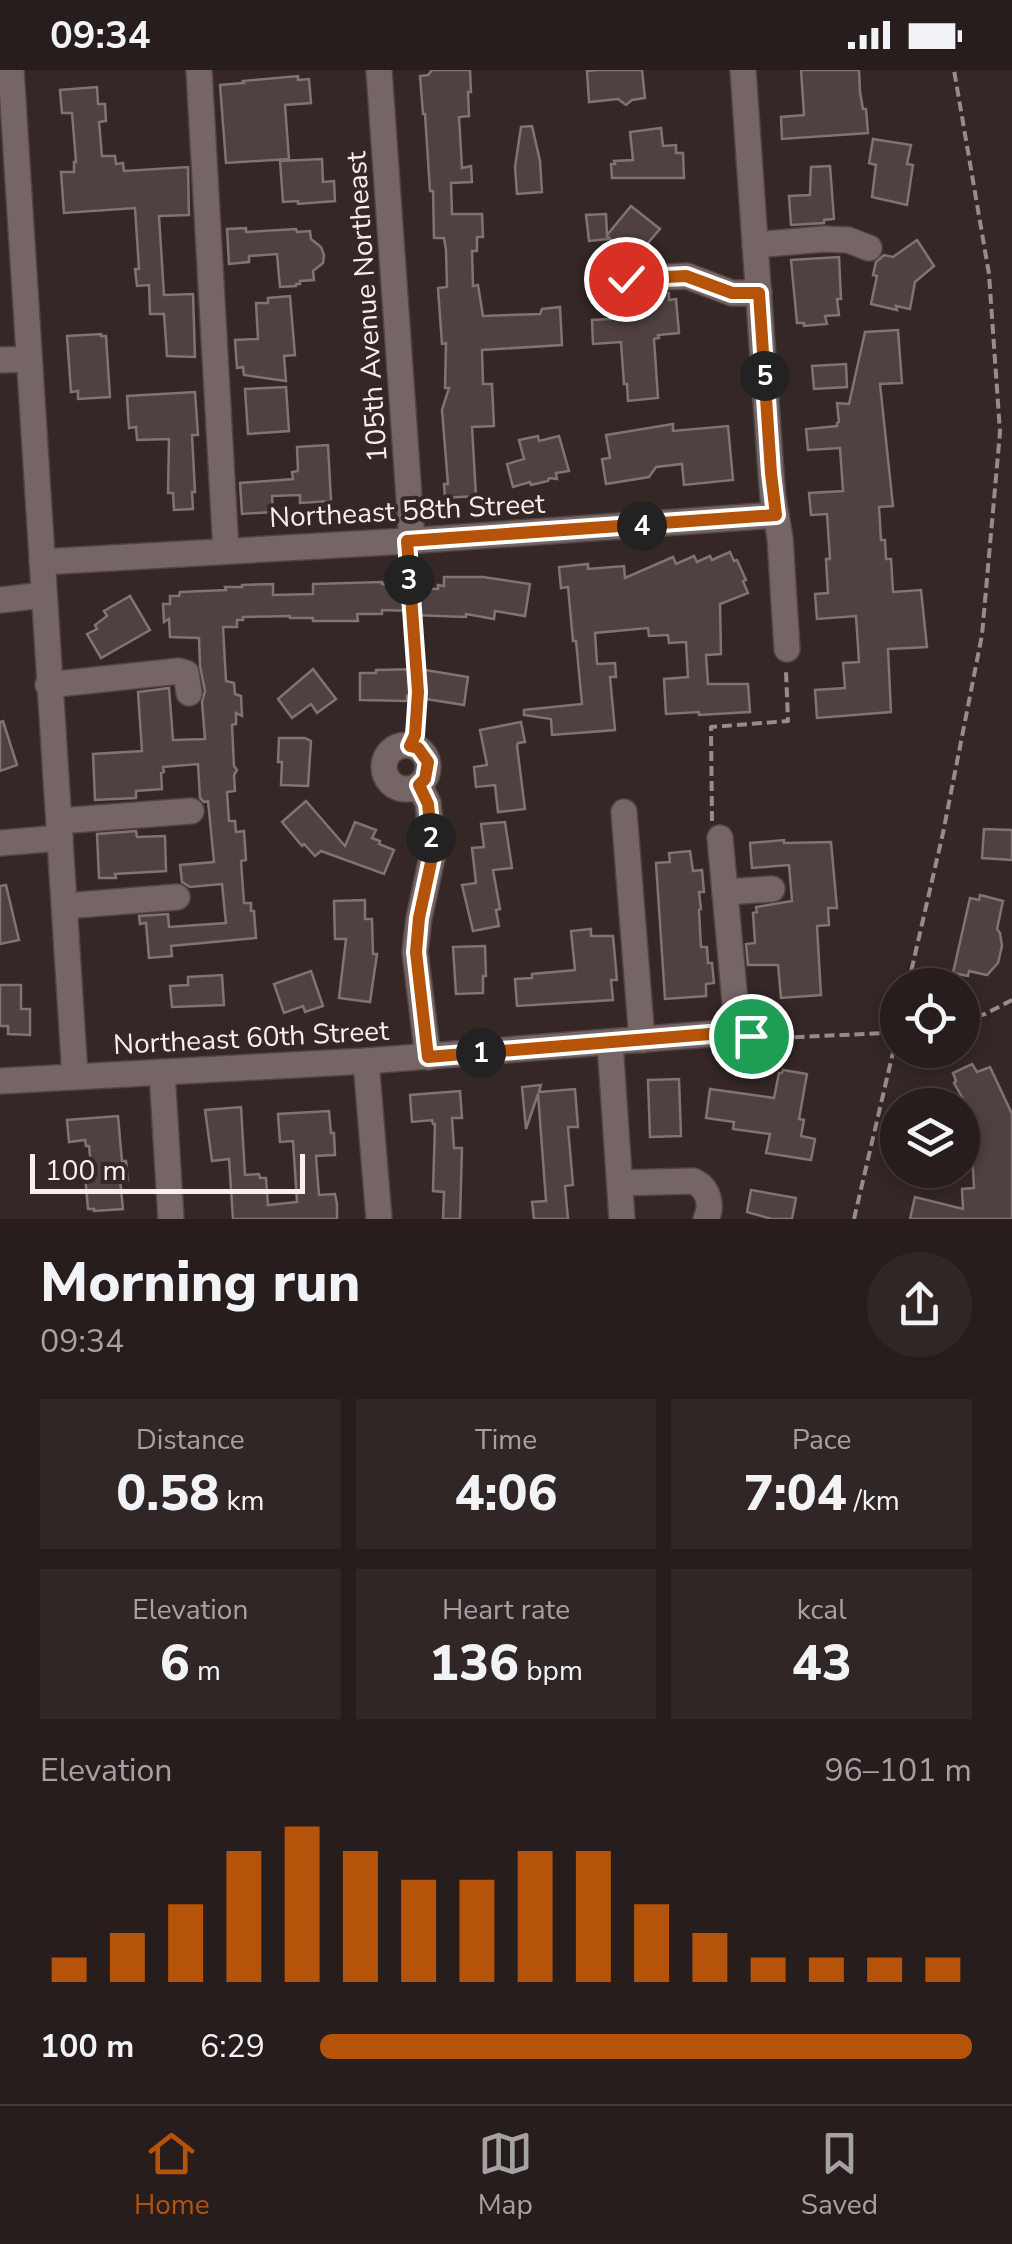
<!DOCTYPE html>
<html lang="en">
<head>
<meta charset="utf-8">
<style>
	body { margin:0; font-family:"Nunito Sans",sans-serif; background:#2f2625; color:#f1f3f6; height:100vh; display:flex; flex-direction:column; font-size:38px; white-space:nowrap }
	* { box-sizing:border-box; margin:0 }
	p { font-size:32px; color:#a4a2a3 }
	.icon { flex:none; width:55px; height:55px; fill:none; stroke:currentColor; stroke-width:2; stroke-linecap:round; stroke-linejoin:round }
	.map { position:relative; height:1149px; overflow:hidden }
	.panel { display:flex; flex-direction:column; background:#271d1c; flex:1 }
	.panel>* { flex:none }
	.controls { position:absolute; left:880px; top:898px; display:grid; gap:20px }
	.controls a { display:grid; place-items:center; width:100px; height:100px; border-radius:50%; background:#271d1c; box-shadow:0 5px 15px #0003,0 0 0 2px #433b3b; font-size:50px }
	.scale { position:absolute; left:30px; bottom:25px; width:275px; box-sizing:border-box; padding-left:10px; border:5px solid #f7eeed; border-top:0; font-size:28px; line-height:35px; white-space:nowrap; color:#f7eeed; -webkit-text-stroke:8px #342726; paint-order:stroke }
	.pin { position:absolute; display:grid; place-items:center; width:85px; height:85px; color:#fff; margin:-42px; border:5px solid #fff; border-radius:50%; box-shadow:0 2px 10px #0007 }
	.km { position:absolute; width:50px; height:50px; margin:-25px; border-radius:50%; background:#222; color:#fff; font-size:28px; line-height:50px; text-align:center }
	.round { display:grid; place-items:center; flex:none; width:105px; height:105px; border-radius:52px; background:#2f2625 }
	.overview { display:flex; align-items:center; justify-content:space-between; height:170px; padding:0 40px }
	h1 { font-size:55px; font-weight:800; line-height:75px }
	.metrics { display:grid; grid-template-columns:repeat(3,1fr); gap:15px; height:170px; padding:10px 40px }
	.metrics div { display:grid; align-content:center; border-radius:0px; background:#2f2625; text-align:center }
	.metrics b { font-size:50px; font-weight:800 }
	.metrics small { font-size:28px; font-weight:400 }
	.metrics p { font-size:28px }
	.chart { height:280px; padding:20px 40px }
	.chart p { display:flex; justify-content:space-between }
	.chart svg { width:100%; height:180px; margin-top:10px; stroke:#b45309; stroke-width:6 }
	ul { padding:0 40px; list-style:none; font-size:32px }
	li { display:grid; grid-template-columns:160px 120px 1fr; align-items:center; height:75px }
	li i { height:25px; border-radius:12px; background:#b45309 }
	.status { display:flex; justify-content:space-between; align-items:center; height:70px; padding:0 50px; background:#271d1c; direction:ltr }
	.status svg { height:28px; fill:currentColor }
	.tabs { display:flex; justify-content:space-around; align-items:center; height:140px; border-top:2px solid #433b3b; background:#271d1c; font-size:28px; color:#a4a2a3 }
	.tabs a { display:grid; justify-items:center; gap:5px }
	.tabs .on { color:#b45309 }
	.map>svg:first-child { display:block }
	.building { fill:#4e4140; stroke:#817371; stroke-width:2.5 }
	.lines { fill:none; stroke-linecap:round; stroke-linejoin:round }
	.minor-casing { stroke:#504544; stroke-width:28 }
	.path { stroke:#978c8b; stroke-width:4; stroke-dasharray:10 5; stroke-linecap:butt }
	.minor { stroke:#756665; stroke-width:25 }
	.route-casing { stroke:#fff; stroke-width:20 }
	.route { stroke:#b45309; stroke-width:12 }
	.labels { text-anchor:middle; stroke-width:8; stroke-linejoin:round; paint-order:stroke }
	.street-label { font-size:28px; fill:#f7eeed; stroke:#342726 }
</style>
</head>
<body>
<div class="status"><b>09:34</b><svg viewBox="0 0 49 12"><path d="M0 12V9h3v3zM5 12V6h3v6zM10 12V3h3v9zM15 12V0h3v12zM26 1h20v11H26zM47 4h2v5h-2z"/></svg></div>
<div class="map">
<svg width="1012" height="1149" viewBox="0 0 1012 1149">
	<rect width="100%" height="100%" fill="#342726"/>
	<g class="building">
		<path d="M432,0H470L471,22H468L469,46L459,47L462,98L471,96L472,112L451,113L452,144H482L483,167H477V181H472L473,216L478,215L483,246L540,244L542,239L560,237L562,275L482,280L483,314H492L494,356L472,357L476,426L445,428L444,414H448L442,340L449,318H445L446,273L442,274L438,218L447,217L446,180L444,168H434L433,121H430L425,44H423L420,6L428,5Z"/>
		<path d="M598,0H642L645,28L632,30L626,35L618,29L589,32L587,1Z"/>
		<path d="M801,0H859L860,22L863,39H866L868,63L782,69L781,47L804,45Z"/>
		<path d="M298,6V10L309,9L311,33L285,35L289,89L226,93L220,15L244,13L243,11Z"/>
		<path d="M97,17L98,34H105L106,51L99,52L102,86H115L116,94L123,93L124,101L188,97L189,145L159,146L164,225L193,224L195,287L167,286L164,244H150L149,215L137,216L135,199H139L135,138L64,143L61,102H74V92H76L72,43H62L60,20Z"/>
		<path d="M532,56L540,91L542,122L517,124L515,97L521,57Z"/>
		<path d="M661,58L663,76L676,75V83H683L684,108H612L611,94H615L614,91L633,90L630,62Z"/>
		<path d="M873,69L911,75L907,94L913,95L907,135L872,127L876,95L869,93Z"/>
		<path d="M322,89L323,112L334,111L335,131L298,134V131L283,132L280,91Z"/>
		<path d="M830,96L834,149L824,150V153L791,155L789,126L810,125L811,97Z"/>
		<path d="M631,136L660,159L642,180L644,182L636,192H633L624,185L626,182L608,167V169L589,171L586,145L606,144L607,165Z"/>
		<path d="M246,158V162L296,159L297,162L310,161L311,169L321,177L324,185L323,193L313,201L314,210L300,211V214H296V216L280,217L277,184L249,186V192L229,194L227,159Z"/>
		<path d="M917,170L934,196L915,212L910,239L896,236L897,240L871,234L877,206L873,205L876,192L884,185L893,187Z"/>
		<path d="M839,187L841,229H837L839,245L825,246L827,254L804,256V253H797L791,190Z"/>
		<path d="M669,223V230L676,229L679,263L658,265L659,268L654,269L658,328L628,331L627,314H624L621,272L593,274L592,250L627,248L626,231H630V225Z"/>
		<path d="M290,226L295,285L284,286L286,311L244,305L243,297L237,298L235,270L258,269L256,233H268V228Z"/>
		<path d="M898,260L902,313L880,314L893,436L879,437L881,470H885L886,489H891L893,522L921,520L927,577L888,579L891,642L817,648L815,620L845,618L843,593L859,592L856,546L817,549L815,524L828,523L826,489H830L827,444L811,445L809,423L843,421L840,378L808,380L806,359L837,356V353L839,352L837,333L849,334L865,262Z"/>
		<path d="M101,264V266H106L110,327L78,329V321L71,322L67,266Z"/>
		<path d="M846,294L847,317L814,319L812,296Z"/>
		<path d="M286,317L289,361L248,364L245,319Z"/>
		<path d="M195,322L198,365H192L195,422H192L193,439L174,440L173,423H168L169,369L137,370L136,357L129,358L127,326Z"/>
		<path d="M673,354V361L728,356L733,410L684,415L682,394L656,397L649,407L606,414L602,389L610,388L606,365Z"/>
		<path d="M538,366L539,371L559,366L569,401L556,403L557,409L549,408L548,411L531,415L530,412L513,417L507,394L524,389L519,370Z"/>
		<path d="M328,375L331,431L300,433V425L272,426L273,442L242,444L240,413L293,409L292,402L298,401L297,377Z"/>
		<path d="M730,482L734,491L737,490L746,510L743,511L748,523L720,534L721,584L706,585L708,614H748L750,642L699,645V642L666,644L664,609L688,607L686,572L669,573L668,565L649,566L648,558L595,563L597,594L615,593L616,607H610L615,660L552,665L551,649L524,645V640L582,634L576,571H573L568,517L561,518L559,497L588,494V499L624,496L625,508L673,487L676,494L694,486L697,492L710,486L712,490Z"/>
		<path d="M444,507H483L530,514L525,546L495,541L494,549L466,544V547L413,545V541L382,540V544H357L358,551H313V548H290V546L243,547V550H237V557H223L226,611L234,613L235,624L241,626L242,646L236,643V654L232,655L234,696L237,700L234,705L235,721L227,722L229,751H235L236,762L244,761L246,790L241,791L244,833H251V841H254L256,868L171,876L172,886L149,888L146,853L140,854L139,846L168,844L169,857L226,853L222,814L190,817L182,812L180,795L214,792L208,731L204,732L200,728L198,694L163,697L164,702L161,703L162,719L136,721V728L95,730L93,684L142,681L138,622L169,618L173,670L205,669L202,632L205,621L200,596L199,568L170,567L169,549L164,552L163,534H170V526H179L180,522L226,520L225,517H242V515L273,514V525L313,524V514L382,512V514H398V518L438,519V515L444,516Z"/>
		<path d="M130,526L150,560L101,588L87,564L97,559L95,555L107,546L104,541Z"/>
		<path d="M313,599L336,629L317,643L311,634L292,648L278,629Z"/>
		<path d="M419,599L468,607L464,635L407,626V631L360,630V603H376V600Z"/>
		<path d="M3,651L17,695L0,701V652Z"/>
		<path d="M521,652L525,672L518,673L517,676L525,739L498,742L495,715L476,717L474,697L487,695L480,660Z"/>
		<path d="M279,668H305L311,671L308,716L281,715L282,692H278Z"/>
		<path d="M306,731L345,776L355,752L376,760L372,768L380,771L379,774L394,780L384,804L321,781L315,786L304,774L302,776L282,752Z"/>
		<path d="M505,752L512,798L493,800L500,839L496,840L499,856L473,861L462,815L476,813L472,778L484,777L481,754Z"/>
		<path d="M984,759L1012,760V790L982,788Z"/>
		<path d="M136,761L137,767L165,766L166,801L115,804L116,808H99L97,764Z"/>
		<path d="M784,770V773L831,772L837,838H828L829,855L817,856L821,925L781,928L778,895H748L746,874L755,873L753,843L757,842L756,837L792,831L789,795L752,798L750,773Z"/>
		<path d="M690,781L693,801L702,800L704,822H699L701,839L699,840L701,877H707L708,893H712L714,913L706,914V926L665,929L656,793L670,792L669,783Z"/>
		<path d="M6,815L19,870L0,874V816Z"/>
		<path d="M980,825L1003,831L997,859L1000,863L1002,876L998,893L987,905L969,901L968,906L953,903L970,828L979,830Z"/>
		<path d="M365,830V849H372L373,884H377L370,932L339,928L346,869H335L334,831Z"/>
		<path d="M591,859V866H613L617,910H611L613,930L517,936L515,909L532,908V904L575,900L571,861Z"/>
		<path d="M485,876L486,906H483V923L456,924L453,877Z"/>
		<path d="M311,901L323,936L305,942L303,936L284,943L274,914Z"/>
		<path d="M222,905L224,935L172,937L170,916L188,915V907Z"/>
		<path d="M0,915H21V939H30V965L8,964V956H0Z"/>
		<path d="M972,994L977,1002L990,997L1012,1044V1149H910L915,1127L963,1139L962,1119L974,1118L972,1081L971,1078L962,1079V1064H967L963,1029L954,1013L956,1011L953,1003Z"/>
		<path d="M783,1000L807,1004L799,1049L804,1050L801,1066L815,1069L811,1090L766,1083L770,1064L733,1059L734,1052L706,1048L710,1019L774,1028L779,1003H782Z"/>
		<path d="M679,1009L681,1066L650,1067L648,1010Z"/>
		<path d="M541,1015L539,1022L575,1019L578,1057H568L573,1115L565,1116L568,1149H534L532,1132L546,1131L538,1024L526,1059L522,1017Z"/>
		<path d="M460,1021L462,1048H452L454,1078H462L460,1149H443L444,1122L433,1121L435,1054H433L432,1050L412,1052L410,1025Z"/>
		<path d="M241,1037L245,1105L259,1104L260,1108H266L268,1135L297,1132L293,1071L280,1072L278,1044L329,1041L331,1063H334L335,1085L316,1086L319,1125L335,1124L337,1134V1149H233L229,1089L212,1091L205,1040Z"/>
		<path d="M118,1046L122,1091H126L128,1110H120L123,1139L94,1141V1139H88L85,1105H92L89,1076H86L85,1070L69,1072L67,1050Z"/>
		<path d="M751,1120L796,1128L792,1149H772L747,1142Z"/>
	</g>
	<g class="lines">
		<g class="minor-casing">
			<g id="minor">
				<path d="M11,0L75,1006"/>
				<path d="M199,0L226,481"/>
				<path d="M379,0L412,470"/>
				<path d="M743,0L771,403L773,428L780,468L787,579"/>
				<path d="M755,175L824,169L848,170L869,178"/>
				<path d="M626,209L687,206L732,223H759"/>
				<path d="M0,290L28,289"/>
				<path d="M42,492L407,471L776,445"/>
				<path d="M0,530L43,525"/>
				<path d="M48,615L179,601L186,603L189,623"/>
				<circle cx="406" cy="697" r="22"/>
				<path d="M419,715L428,733L433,783L419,848L415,882L428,987"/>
				<path d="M624,742L642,970"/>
				<path d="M59,751L191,741"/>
				<path d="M0,773L60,768"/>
				<path d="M725,822L772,819"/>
				<path d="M65,836L177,827"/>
				<path d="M610,973L622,1149"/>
				<path d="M366,991L379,1149"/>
				<path d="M162,1002L171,1149"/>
				<path d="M0,1011L366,991L722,963L733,958L736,943L720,768"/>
				<path d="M620,1113L693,1111C708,1117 713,1135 706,1149"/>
			</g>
		</g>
		<g class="path">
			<path d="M408,492C411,534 427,642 410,675"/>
			<path d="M712,751L711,657L788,651L786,601"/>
			<path d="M908,915L943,763L982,565L1000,362L989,204L954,0"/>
			<path d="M962,951L985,944L1012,930"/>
			<path d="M750,966L760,969L883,963L898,956"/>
			<path d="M854,1149L898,961"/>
		</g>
		<use href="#minor" class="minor"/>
	</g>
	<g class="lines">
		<g class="route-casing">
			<path id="route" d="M626,209L686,206L732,223H759L771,403L776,445L407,471L418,622L415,665L410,676L418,678L428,692L425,709L419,715L428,734L433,783L419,848L416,882L428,987L722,963L733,958L751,966"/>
		</g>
		<use href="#route" class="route"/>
	</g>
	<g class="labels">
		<g class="street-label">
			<text transform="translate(366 237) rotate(-94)" y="10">105th Avenue Northeast</text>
			<text transform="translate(407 440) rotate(-3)" y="10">Northeast 58th Street</text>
			<text transform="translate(251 967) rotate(-3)" y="10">Northeast 60th Street</text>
		</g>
	</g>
</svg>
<div class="controls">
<a><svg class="icon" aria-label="locate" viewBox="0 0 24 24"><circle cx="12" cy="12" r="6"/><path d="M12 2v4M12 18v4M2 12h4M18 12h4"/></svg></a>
<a><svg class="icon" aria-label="layers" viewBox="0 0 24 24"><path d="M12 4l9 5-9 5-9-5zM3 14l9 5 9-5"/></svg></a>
</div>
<div class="scale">100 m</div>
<div class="pin" style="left:751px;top:966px;background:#1e9e55"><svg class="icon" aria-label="arrive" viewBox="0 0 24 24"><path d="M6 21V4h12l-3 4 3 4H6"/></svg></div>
<div class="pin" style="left:626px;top:209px;background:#d93025"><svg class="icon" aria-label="check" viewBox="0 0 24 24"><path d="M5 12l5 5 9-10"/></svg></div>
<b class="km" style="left:481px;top:983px">1</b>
<b class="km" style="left:431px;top:768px">2</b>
<b class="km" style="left:409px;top:510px">3</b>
<b class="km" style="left:642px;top:456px">4</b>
<b class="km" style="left:765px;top:306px">5</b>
</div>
<section class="panel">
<div class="overview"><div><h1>Morning run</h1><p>09:34</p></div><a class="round"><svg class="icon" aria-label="share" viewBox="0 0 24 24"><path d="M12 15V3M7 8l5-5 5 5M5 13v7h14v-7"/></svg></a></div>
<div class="metrics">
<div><p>Distance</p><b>0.58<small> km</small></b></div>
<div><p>Time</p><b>4:06</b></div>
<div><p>Pace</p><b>7:04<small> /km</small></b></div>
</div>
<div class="metrics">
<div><p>Elevation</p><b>6<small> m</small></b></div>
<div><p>Heart rate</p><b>136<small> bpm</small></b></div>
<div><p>kcal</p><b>43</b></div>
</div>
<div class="chart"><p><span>Elevation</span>96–101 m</p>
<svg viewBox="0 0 160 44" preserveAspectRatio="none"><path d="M5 44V38M15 44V32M25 44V25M35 44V12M45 44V6M55 44V12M65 44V19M75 44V19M85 44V12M95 44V12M105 44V25M115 44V32M125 44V38M135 44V38M145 44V38M155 44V38"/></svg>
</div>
<ul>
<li><b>100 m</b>6:29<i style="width:100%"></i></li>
</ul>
</section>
<nav class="tabs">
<a class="on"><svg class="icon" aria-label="home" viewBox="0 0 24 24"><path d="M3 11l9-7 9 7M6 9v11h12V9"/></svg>Home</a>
<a><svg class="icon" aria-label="map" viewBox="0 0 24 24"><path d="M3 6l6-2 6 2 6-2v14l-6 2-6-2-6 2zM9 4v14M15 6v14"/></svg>Map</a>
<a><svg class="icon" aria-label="saved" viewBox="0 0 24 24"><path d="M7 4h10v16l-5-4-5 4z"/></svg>Saved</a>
</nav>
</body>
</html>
